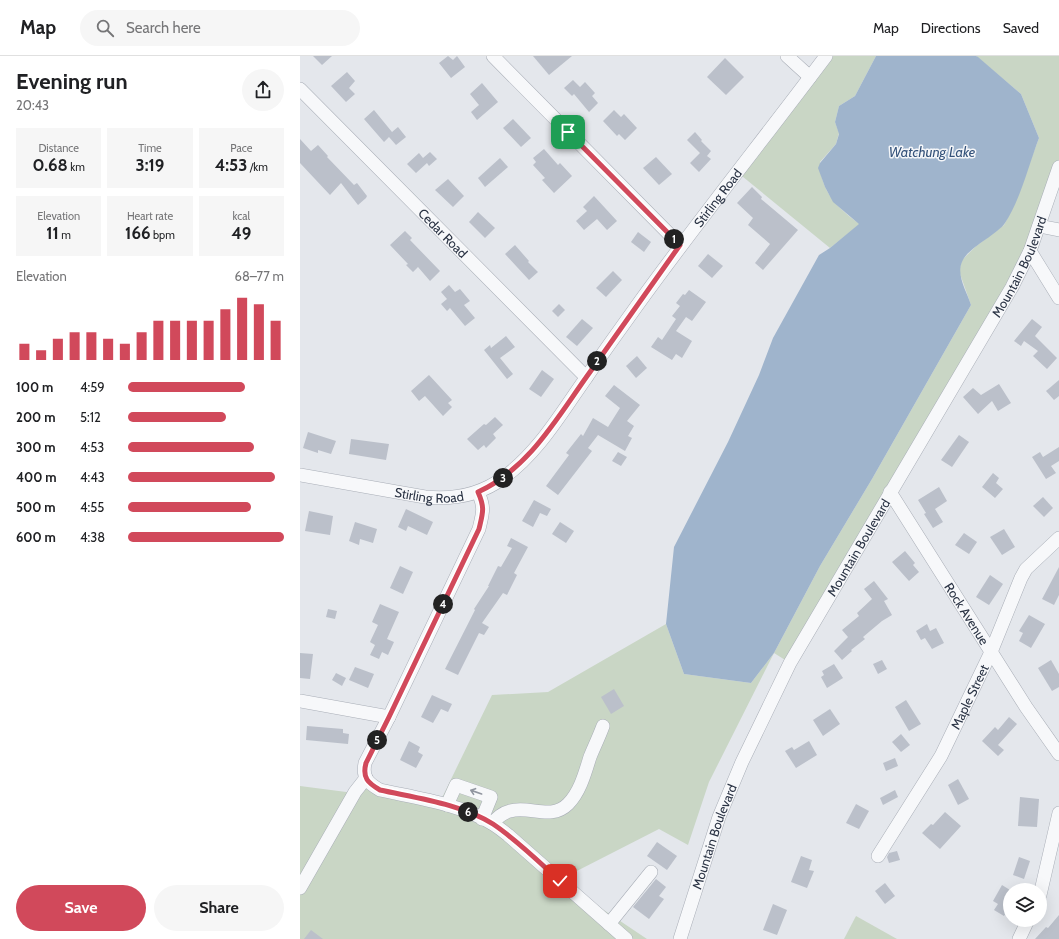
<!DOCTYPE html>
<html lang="en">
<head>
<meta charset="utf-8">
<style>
	body { margin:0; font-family:Cabin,sans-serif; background:#f6f6f6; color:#202124; height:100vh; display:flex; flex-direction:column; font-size:15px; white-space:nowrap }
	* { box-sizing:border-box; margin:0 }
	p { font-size:13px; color:#757577 }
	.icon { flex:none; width:22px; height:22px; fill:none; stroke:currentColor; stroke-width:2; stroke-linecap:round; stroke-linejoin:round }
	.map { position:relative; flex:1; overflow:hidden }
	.drawer { display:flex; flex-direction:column; background:#fff; width:300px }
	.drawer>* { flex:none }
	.fabs { position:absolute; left:703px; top:827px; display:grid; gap:8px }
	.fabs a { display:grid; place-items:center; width:44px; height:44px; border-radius:50%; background:#fff; box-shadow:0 4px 16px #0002; font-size:20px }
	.pin { position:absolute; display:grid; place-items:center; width:34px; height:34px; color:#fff; margin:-17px; border-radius:8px; box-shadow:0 2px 6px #0006 }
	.km { position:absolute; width:20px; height:20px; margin:-10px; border-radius:50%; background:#222; color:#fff; font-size:11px; line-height:20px; text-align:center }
	.round { display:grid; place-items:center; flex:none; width:42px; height:42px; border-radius:21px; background:#f6f6f6 }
	.overview { display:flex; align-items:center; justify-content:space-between; height:68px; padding:0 16px }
	h1 { font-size:22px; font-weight:700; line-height:30px }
	.metrics { display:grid; grid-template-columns:repeat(3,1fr); gap:6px; height:68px; padding:4px 16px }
	.metrics div { display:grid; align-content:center; border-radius:0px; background:#f6f6f6; text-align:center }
	.metrics b { font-size:17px; font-weight:700 }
	.metrics small { font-size:11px; font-weight:400 }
	.metrics p { font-size:11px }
	.chart { height:112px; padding:8px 16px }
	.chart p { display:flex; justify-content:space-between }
	.chart svg { width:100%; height:72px; margin-top:4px; stroke:#d1495b; stroke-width:6 }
	.cta { display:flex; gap:8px; margin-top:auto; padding:8px 16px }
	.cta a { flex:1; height:46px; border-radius:24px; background:#d1495b; color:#fff; font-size:16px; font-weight:700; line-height:46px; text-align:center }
	.cta a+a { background:#f6f6f6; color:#202124 }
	ul { padding:0 16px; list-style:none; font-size:13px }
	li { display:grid; grid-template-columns:64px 48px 1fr; align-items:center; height:30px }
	li i { height:10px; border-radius:5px; background:#d1495b }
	header { display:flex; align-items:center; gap:24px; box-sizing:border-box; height:56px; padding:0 20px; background:#fff; border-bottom:1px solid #e0e0e0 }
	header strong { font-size:19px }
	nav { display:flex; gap:22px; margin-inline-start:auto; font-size:14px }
	.search { width:280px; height:36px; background:#f6f6f6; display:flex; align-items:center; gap:10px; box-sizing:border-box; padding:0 14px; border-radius:22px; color:#757577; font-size:15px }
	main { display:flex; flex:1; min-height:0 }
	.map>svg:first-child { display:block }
	.green { fill:#c9d6c5 }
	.water { fill:#9fb4cc }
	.building { fill:#bbc0ca }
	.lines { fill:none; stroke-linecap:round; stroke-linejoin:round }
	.minor-casing { stroke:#a9aeb7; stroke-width:14 }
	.minor { stroke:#f7f8fa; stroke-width:13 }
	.oneway { stroke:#9196a0 }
	.route-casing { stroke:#fff; stroke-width:8 }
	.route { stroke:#d1495b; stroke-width:5 }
	.labels { text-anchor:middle; stroke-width:3; stroke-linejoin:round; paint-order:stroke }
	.street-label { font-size:13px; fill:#2b3445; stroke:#f4f6f9 }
	.water-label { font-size:14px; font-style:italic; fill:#34527a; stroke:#f4f6f9 }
</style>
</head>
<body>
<header>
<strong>Map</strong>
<div class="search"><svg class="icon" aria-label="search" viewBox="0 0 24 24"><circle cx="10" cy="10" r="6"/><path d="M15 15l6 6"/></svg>Search here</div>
<nav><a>Map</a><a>Directions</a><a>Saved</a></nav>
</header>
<main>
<section class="drawer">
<div class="overview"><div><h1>Evening run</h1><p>20:43</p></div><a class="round"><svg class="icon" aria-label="share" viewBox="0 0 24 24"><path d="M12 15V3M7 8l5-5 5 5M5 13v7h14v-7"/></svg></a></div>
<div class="metrics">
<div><p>Distance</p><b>0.68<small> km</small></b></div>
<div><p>Time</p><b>3:19</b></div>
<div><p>Pace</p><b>4:53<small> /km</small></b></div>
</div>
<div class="metrics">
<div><p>Elevation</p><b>11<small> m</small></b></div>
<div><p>Heart rate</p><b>166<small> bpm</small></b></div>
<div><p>kcal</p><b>49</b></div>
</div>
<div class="chart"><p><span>Elevation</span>68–77 m</p>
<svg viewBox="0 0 160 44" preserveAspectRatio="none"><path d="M5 44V34M15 44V38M25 44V31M35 44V27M45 44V27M55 44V31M65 44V34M75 44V27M85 44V20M95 44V20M105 44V20M115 44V20M125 44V13M135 44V6M145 44V10M155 44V20"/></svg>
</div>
<ul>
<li><b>100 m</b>4:59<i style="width:75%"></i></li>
<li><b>200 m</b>5:12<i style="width:63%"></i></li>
<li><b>300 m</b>4:53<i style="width:81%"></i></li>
<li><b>400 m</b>4:43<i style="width:94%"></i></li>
<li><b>500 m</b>4:55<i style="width:79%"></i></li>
<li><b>600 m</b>4:38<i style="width:100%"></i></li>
</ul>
<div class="cta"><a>Save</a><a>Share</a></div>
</section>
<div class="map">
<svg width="759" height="883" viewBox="0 0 759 883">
	<rect width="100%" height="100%" fill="#e4e7ec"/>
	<g class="green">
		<path d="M526,0H576L555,40L539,50L535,66L539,77L536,88L520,106C520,135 538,153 560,168L530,192L437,116Z"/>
		<path d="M676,0H759V111L730,195L490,607L474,597L409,726L388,789L359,773L269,819L262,826L347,883H0V730L54,737L63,724L138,750L192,639L248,636L366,568L384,618L451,627L474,597L520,510L572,423L671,249L659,215L662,204L675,191L704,169L713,151L739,82L721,38Z"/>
		<path d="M556,860L597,883H544Z"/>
	</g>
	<path class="water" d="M576,0H676L678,1L721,38L739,82C729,108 720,145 705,167C697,179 667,192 662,206C656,219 667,236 671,249L572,423L520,510L474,597L451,627L384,618L366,568L374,491L428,386L459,319L473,282L519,199L530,192L559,168L533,146L525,131L518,112L520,107L536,88L539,78L535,66L539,50L555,40Z"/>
	<g class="building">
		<path d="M13,0H32L22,9Z"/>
		<path d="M148,0L153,4L157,0L165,11L151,22L139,7Z"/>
		<path d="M233,0H272L249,19Z"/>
		<path d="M425,2L444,21L426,39L407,21Z"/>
		<path d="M47,16L55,25L49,32L55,38L46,46L31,30Z"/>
		<path d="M273,24L280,31L285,26L295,37L292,40L298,47L289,56L274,38L272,40L264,32Z"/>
		<path d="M182,27L198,46L177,64L171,56L179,49L170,38Z"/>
		<path d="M74,54L92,76L98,71L106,81L96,89L89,81L84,86L64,63Z"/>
		<path d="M314,54L321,61L324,58L337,72L325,84L319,78L317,80L303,65Z"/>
		<path d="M213,63L231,82L221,91L203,72Z"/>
		<path d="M395,76L402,84L401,85L411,95L407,100L411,103L399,116L390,107L400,97L387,84Z"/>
		<path d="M0,83L11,95L18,89L28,100L27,101L54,129L57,127L67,140L66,142L58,149L41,127L30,139L0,107Z"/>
		<path d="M244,93L258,109L260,107L272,120L254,137L242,124L245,122L233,109L236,106L233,102Z"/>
		<path d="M130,96L137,103L129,110L127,107L116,117L107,108L119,97L123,102Z"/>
		<path d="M356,101L372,118L359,129L343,112Z"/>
		<path d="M200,102L208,111L185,131L178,122Z"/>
		<path d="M148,123L164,140L153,151L135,134Z"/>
		<path d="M452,131L462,141L461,143L498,174L463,214L455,207L470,188L448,169L453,162L437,147Z"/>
		<path d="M294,140L317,165L307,174L297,163L284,174L276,165L287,155L283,151Z"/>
		<path d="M178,156L195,172L185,182L169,166Z"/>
		<path d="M105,175L112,182L110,184L140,215L130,225L118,211L113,216L106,209L108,208L90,189Z"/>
		<path d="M338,176L351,186L344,196L331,186Z"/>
		<path d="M215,189L229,205L228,206L238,216L229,224L205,198Z"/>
		<path d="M408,198L423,210L412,222L398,210Z"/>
		<path d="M313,215L322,224L306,241L296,232Z"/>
		<path d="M149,229L155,236L160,233L170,245L164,249L175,262L165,270L150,252L147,255L141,248L147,243L141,236Z"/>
		<path d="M389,234L406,246L392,265L386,261L376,275L392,285L382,302L376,298L372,304L351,291L358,281L362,284L376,263L372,260L380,250L376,247L383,238L385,239Z"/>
		<path d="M259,248L265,254L258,261L252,255Z"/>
		<path d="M282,263L293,272L277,290L266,281Z"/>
		<path d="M732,263L742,271L735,280L757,302L747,313L733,300L738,295L724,285L721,290L714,285Z"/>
		<path d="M206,280L215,291L200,302L213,318L207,323L184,294L190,289L191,292Z"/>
		<path d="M337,300L347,312L336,322L326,310Z"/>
		<path d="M242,314L254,323L241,341L229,333Z"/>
		<path d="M129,319L152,344L148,347L152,351L143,360L125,340L119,345L111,335Z"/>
		<path d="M759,324V340L754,344L746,335Z"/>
		<path d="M699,328L711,347L698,355L692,345L678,358L663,341L673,332L681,339Z"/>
		<path d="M314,329L340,349L327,365L334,370L328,380L332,382L325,395L298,379L288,392L292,395L258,439L246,430L269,399L266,397L281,378L283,380L293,362L308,371L320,352L305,340Z"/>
		<path d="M195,361L203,369L193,378L196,382L186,392L184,389L178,394L167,383L184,368L186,369Z"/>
		<path d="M8,376L36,385L31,398L18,394V397L3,392Z"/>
		<path d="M659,379L669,386L652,411L641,404Z"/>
		<path d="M51,383L89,388L86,404L49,398Z"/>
		<path d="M759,391V405L751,410L756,417L746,423L732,401L740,396L743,401Z"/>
		<path d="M318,396L327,401L321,410L312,405Z"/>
		<path d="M693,417L699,422L696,427L703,433L695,442L682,431Z"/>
		<path d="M639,431L647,445L635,453L643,466L633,472L624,458L626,457L618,444Z"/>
		<path d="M743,441L753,452L744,461L733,450Z"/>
		<path d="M234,444L251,453L247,460L240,457L233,471L222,465Z"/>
		<path d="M106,453L133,466L127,479L108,470L106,475L98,471Z"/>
		<path d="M9,455L33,460L30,479L5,475Z"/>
		<path d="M55,466L77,473L73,487L60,483L59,489L49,485Z"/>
		<path d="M260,466L274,475L266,487L252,478Z"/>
		<path d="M704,473L715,491L702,499L690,481Z"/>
		<path d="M664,477L677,486L669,498L655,489Z"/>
		<path d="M211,482L228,491L214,517L217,519L207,539L203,537L182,567L189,571L184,579L179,577L158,619L145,613L175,554L174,553L189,530H188L198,510L201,511L212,492L207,490Z"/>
		<path d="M605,495L615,507L613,509L619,516L609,525L592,506Z"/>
		<path d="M100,510L113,516L103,538L90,532Z"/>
		<path d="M759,511V539L754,549L742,543Z"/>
		<path d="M690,519L703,528L689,549L676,541Z"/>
		<path d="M574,525L588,543L584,545L592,559L582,565L563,581L565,583L551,594L552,595L542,604L534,595L548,581L542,574L559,560L557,557L572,543L564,533Z"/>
		<path d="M80,548L99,556L87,583L94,586L88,599L82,596L79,603L70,599L75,589L70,586L78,569L72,566Z"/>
		<path d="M28,553L37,555L35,563L26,561Z"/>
		<path d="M729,559L745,568L731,592L719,585L723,577L719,575Z"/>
		<path d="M627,568L630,575L636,572L644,587L632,593L625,582L621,584L616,575Z"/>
		<path d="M0,597L13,598L10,623L0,622Z"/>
		<path d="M582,604L587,613L578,618L573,608Z"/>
		<path d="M751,604L759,618V631L752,635L738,612Z"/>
		<path d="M534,608L543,622L527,632L521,621L524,619L522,615Z"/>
		<path d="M55,611L74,618L68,632L49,624Z"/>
		<path d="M36,617L46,622L42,630L32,624Z"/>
		<path d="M314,633L324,650L311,658L301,641Z"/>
		<path d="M132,639L152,648L148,656L141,653L133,667L121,661Z"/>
		<path d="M606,644L621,668L609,675L595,651Z"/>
		<path d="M530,653L540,668L523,680L513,664Z"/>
		<path d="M709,661L717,668L698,689L704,694L698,700L682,685L695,671L698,674Z"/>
		<path d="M7,670L43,673V677L49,678L48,688L6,684Z"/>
		<path d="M601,678L610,689L601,696L592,686Z"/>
		<path d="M109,685L120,691L118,696L123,699L116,712L100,704Z"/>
		<path d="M509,685L517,699L496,712L485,695L492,691L494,694Z"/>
		<path d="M595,702L598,710L586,715L583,707Z"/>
		<path d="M658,723L669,743L658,749L648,729Z"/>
		<path d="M595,734L598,741L583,749L580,742Z"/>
		<path d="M720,741L739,743L737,771L718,770Z"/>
		<path d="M556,748L569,755L559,773L546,767Z"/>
		<path d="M645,756L661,770L640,793L622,777L631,768L633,769Z"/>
		<path d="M357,786L377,800L367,814L347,800Z"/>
		<path d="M597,795L600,804L589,807L587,801L589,797Z"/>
		<path d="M501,800L512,804L509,814L514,815L507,832L491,826Z"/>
		<path d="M719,801L730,805L724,823L713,819Z"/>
		<path d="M356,823L366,831L359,840L364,843L349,863L333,851Z"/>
		<path d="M585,827L595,840L585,848L575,835Z"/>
		<path d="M702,829L710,834V850L704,860L694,854L698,848L693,845Z"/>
		<path d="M473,848L487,854L477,879L463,874Z"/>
		<path d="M759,859V883H735L746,871L748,872Z"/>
		<path d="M11,874L23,883H4Z"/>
	</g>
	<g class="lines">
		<g class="minor-casing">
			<g id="minor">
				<path d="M193,0L380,189"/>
				<path d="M487,0L510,21"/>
				<path id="s1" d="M0,33L286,321"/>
				<path d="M739,170L759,174"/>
				<path d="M730,195L759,242"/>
				<path id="s2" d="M0,419L125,441C154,444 180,439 203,422C239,396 261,357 286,322C302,298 319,275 336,251C397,166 463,84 526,0"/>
				<path d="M178,436C185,452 183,456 179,473L89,661L65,707C62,722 68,727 80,734C116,742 161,748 193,768C198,771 203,775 208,779L326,883"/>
				<path id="s3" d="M590,436L726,651L759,698"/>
				<path d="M0,645L89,661"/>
				<path d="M147,749L156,729L191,741L182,763"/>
				<path d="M192,767C197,762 202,757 210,755C229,749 251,765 268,748C280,736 285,717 290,701C294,691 299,681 303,670"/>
				<path id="s4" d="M578,800L641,700L691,596L721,522L726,513L759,482"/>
				<path d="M0,832L55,736L66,722"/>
				<path d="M740,839L759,757"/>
				<path d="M309,868L351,816"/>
				<path id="s5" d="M380,883L419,761L442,706L490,607L712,231L730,195L759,111"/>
				<path d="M719,883L728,864"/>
			</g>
		</g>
		<use href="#minor" class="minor"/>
	</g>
	<defs><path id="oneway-shaft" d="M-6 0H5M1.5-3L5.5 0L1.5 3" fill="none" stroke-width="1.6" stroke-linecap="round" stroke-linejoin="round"/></defs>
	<use class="oneway" href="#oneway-shaft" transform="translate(176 736) rotate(-161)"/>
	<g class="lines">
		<g class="route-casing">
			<path id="route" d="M260,825C239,806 217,784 193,768C162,748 116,742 80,734C68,727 62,722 66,707L89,661L179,473C183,456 185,452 178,436C230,412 258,360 290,316C320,274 350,232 380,189L268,76"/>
		</g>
		<use href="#route" class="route"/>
	</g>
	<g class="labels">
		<g class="street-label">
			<text dy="5" stroke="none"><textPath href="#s2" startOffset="563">Stirling Road</textPath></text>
			<text dy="5" stroke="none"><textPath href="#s1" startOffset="203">Cedar Road</textPath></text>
			<text dy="5" stroke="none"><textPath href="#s5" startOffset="756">Mountain Boulevard</textPath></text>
			<text dy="5" stroke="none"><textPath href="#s2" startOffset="131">Stirling Road</textPath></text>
			<text dy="5" stroke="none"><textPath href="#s5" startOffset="432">Mountain Boulevard</textPath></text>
			<text dy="5" stroke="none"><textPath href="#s3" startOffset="144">Rock Avenue</textPath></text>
			<text dy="5" stroke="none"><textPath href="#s4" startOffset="184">Maple Street</textPath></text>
			<text dy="5" stroke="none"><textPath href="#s5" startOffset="108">Mountain Boulevard</textPath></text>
		</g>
		<g class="water-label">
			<text x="632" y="101">Watchung Lake</text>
		</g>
	</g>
</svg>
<div class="fabs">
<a><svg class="icon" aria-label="layers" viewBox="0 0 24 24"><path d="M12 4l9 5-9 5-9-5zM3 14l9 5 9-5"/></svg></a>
</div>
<div class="pin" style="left:268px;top:76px;background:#1e9e55"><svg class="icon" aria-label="arrive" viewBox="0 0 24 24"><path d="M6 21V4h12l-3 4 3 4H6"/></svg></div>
<div class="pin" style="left:260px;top:825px;background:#d93025"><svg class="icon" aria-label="check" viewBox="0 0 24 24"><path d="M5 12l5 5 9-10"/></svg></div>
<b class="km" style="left:374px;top:183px">1</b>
<b class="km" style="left:297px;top:305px">2</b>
<b class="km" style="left:203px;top:422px">3</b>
<b class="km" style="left:143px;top:548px">4</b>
<b class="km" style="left:77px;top:684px">5</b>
<b class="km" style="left:168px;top:756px">6</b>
</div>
</main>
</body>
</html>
